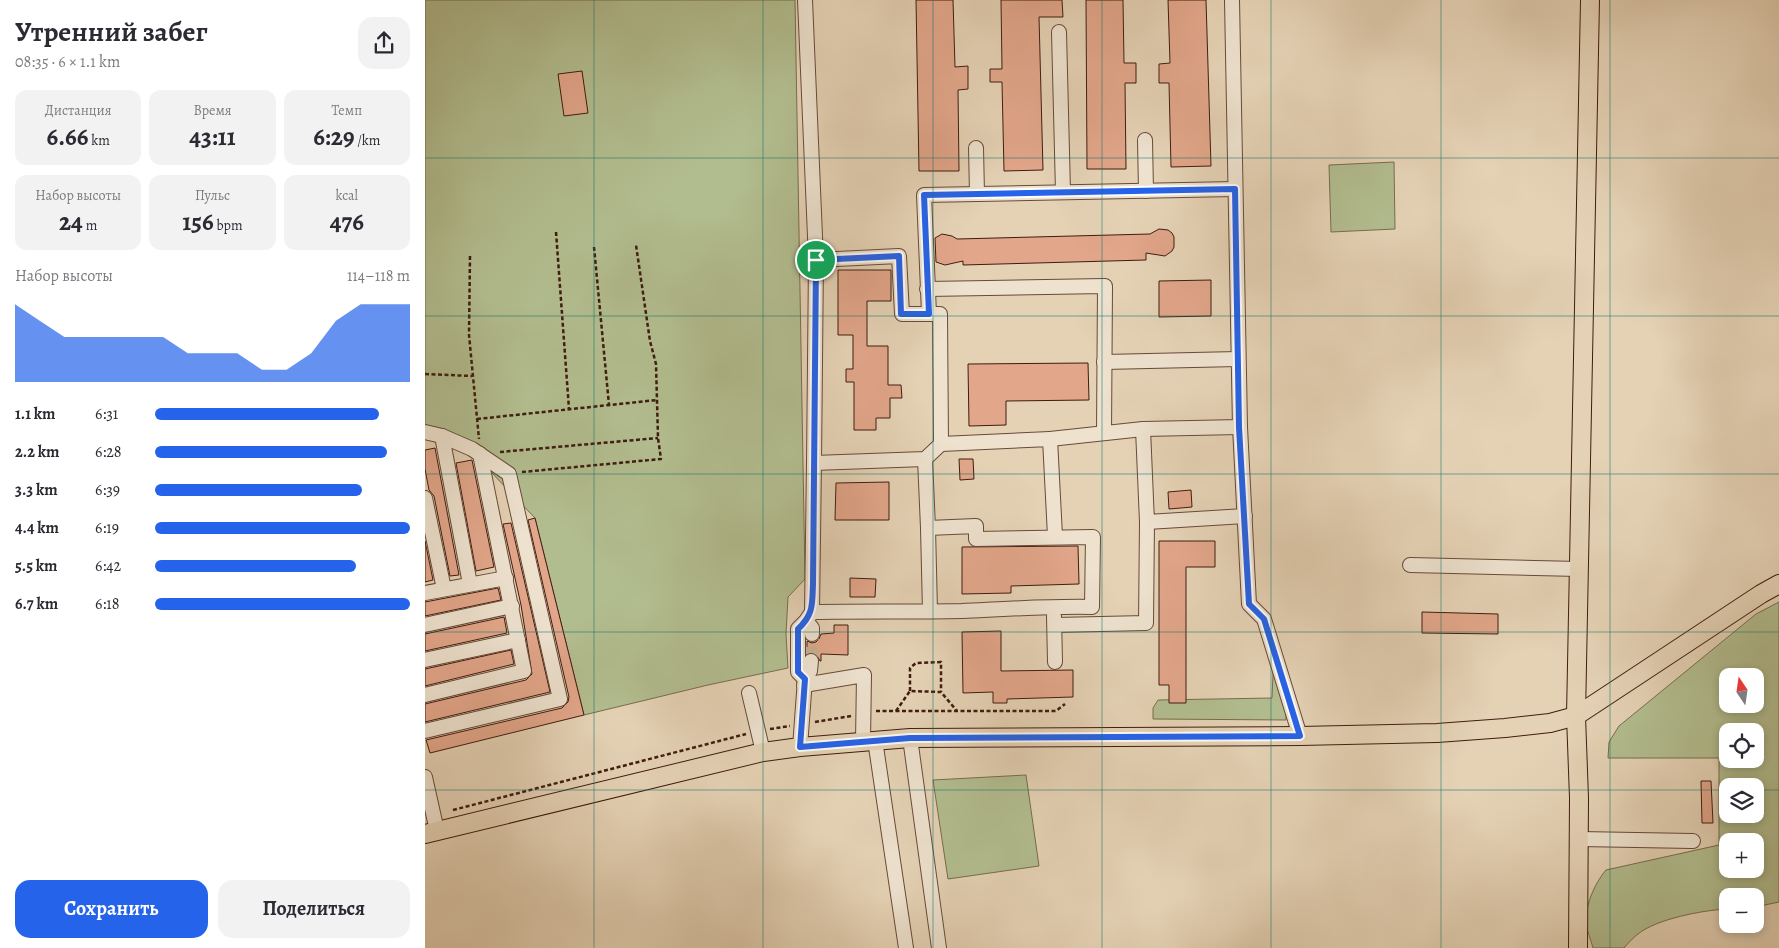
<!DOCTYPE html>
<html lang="ru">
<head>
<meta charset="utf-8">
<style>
	body { margin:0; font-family:Alegreya,serif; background:#f2f2f3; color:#2b2b33; height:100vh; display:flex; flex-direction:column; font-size:19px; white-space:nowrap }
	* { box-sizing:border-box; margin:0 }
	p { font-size:16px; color:#7c7c81 }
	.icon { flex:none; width:28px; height:28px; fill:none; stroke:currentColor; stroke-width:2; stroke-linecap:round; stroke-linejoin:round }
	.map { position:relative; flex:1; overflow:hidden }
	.drawer { display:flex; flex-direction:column; background:#fff; width:425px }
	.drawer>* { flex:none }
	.needle { width:32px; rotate:347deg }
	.controls { position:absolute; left:1294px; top:668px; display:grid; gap:10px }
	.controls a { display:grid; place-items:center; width:45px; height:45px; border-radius:10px; background:#fff; box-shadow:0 2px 8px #0003; font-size:25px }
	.pin { position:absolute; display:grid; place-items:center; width:42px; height:42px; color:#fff; margin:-21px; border:2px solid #fff; border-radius:50%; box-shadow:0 1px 5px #0007 }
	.round { display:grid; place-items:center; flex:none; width:52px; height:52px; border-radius:15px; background:#f2f2f3 }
	.summary { display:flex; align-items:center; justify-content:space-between; height:85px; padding:0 15px }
	h1 { font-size:28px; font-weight:600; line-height:38px }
	.stats { display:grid; grid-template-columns:repeat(3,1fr); gap:8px; height:85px; padding:5px 15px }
	.stats div { display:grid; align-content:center; border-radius:12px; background:#f2f2f3; text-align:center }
	.stats b { font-size:25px; font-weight:600 }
	.stats small { font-size:14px; font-weight:400 }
	.stats p { font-size:14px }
	.chart { height:140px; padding:10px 15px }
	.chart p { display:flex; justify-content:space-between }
	.chart svg { width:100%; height:90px; margin-top:5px; fill:#2563eb; opacity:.7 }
	.cta { display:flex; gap:10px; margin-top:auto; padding:10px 15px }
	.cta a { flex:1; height:58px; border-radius:15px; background:#2563eb; color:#fff; font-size:20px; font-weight:600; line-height:58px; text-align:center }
	.cta a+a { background:#f2f2f3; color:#2b2b33 }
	ul { padding:0 15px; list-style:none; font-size:16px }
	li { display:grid; grid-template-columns:80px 60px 1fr; align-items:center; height:38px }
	li i { height:12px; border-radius:6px; background:#2563eb }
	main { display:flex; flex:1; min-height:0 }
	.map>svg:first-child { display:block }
	.green { fill:#b2bd8f; stroke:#786c4f; fill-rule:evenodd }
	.building { fill:#e2a68a; stroke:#3f1c0f }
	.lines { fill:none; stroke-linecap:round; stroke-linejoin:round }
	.minor-tunnel { stroke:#c4ae94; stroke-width:14; stroke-dasharray:14 7; stroke-linecap:butt }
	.minor-casing { stroke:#684a38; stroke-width:16 }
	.major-casing { stroke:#3f1c0f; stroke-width:20 }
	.path { stroke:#3f1c0f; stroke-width:2.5; stroke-dasharray:4 2.5; stroke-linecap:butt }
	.minor { stroke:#eee2cf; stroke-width:14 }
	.major { stroke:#e5d2b5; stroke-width:18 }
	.route-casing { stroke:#fff; stroke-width:10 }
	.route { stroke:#2563eb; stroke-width:6 }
	.grid { fill:none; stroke:#0f766e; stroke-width:1; stroke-opacity:0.55 }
</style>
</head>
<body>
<main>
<section class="drawer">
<div class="summary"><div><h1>Утренний забег</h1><p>08:35 · 6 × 1.1 km</p></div><a class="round"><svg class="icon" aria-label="share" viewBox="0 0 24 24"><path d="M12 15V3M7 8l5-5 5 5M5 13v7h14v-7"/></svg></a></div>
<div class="stats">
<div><p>Дистанция</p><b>6.66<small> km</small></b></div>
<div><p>Время</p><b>43:11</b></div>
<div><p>Темп</p><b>6:29<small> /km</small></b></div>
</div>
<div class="stats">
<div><p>Набор высоты</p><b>24<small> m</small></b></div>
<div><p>Пульс</p><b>156<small> bpm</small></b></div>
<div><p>kcal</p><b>476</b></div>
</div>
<div class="chart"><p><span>Набор высоты</span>114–118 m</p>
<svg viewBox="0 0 160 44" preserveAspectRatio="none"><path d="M0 44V6L10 14L20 22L30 22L40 22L50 22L60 22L70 30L80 30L90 30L100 38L110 38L120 30L130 14L140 6L150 6L160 6V44z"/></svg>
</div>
<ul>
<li><b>1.1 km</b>6:31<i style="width:88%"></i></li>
<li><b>2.2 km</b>6:28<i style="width:91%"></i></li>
<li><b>3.3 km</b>6:39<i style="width:81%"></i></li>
<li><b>4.4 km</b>6:19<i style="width:100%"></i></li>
<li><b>5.5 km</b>6:42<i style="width:79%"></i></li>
<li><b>6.7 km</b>6:18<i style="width:100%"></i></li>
</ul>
<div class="cta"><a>Сохранить</a><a>Поделиться</a></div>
</section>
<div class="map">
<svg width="1354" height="948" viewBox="0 0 1354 948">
	<rect width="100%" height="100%" fill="#e5d2b5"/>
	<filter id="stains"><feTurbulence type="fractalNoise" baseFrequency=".004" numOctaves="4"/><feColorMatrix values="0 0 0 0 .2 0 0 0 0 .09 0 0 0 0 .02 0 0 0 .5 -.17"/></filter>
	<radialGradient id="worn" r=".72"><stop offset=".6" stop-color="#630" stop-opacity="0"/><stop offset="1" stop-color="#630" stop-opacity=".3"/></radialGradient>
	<g class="green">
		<path d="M0,0H370L380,579L363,597L361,634L363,668L283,685L159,715L110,518L42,447L0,435Z"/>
		<path d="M969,162L970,229L906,232L904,165Z"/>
		<path d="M1354,602V902L1330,907V896H1302V909C1279,910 1231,919 1213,934C1208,938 1203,943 1199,948H1168C1166,940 1161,929 1161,921C1161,903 1170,883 1181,870L1294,845V758H1183L1184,742L1194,726L1331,614ZM1302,676H1330V704H1302ZM1302,731H1330V759H1302ZM1302,786H1330V814H1302ZM1302,841H1330V869H1302Z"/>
		<path d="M849,651L861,692V720L728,719V708L733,700L847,698Z"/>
		<path d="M601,775L614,866L523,879L508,780Z"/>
	</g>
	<g class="building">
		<path d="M491,0H528L530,67L543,66V89L533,90L534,171H494Z"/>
		<path d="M576,0H637L638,17H614L618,170L579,171L577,82H565V69H577Z"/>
		<path d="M661,0H698L699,63H711V83H700L701,169H662Z"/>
		<path d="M743,0H781L786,166L746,167L744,83H734V64L745,63Z"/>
		<path d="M157,71L163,113L139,116L133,74Z"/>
		<path d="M734,229L743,230L747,233L749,237V247L747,251L740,256L721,253V260L538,265V261L520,265L511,262L510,238L517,234L527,236L532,239L725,234Z"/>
		<path d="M413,270H466V301H442V346H463V385H476L477,398H465V418H451V430H429V382H421V369H428V335H413Z"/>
		<path d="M786,280V316L734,317V281Z"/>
		<path d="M663,363L664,400L581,401V425L544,426L543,364Z"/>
		<path d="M10,448L34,575L25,576L9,496L4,490L0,469V450Z"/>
		<path d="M534,459H548L549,479L535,480Z"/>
		<path d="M47,460L69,567L51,571L31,463Z"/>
		<path d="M464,482V520H410L411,483Z"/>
		<path d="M766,490L767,507L744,509L743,492Z"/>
		<path d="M110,518L159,715L5,753L1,740L137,708L143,702L144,697L103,520Z"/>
		<path d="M86,523L125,692L0,722V704L101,680L107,674L96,605L78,524Z"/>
		<path d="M0,541L8,580L0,582Z"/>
		<path d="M734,541H790V567H761V703H744V685H734Z"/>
		<path d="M653,546L654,584L586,586V593L537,594V547Z"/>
		<path d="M425,578L451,579L450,597H425Z"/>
		<path d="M73,588L76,600L0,616V602Z"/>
		<path d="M997,612L1073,614V634L997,633Z"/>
		<path d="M79,617L82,633L0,651V634Z"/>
		<path d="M409,625H423V655L396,654V661H395L391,654L386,652L382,653V641L387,643L391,642L394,639L396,634L409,633Z"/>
		<path d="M576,631V671L648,670V697L582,699V703H568V692L538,693L537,632Z"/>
		<path d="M86,650L89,664L0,686V669Z"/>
		<path d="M1276,781H1286L1288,823H1277Z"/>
	</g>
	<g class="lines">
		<path class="minor-tunnel" d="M386,661L387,634"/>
		<g class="minor-casing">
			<g id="minor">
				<path d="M380,0L391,260L389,463L500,459L516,444L515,314H477L474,256L391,260"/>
				<path d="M634,32L638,192"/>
				<path d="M720,140L721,191"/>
				<path d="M551,148L552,194"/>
				<path d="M502,289L680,286L679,433"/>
				<path d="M504,314L499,195L810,189"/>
				<path d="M679,362L813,359"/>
				<path d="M815,427L824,604L839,619L875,736"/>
				<path d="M718,429L722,522L820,516"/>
				<path d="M0,432L17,436L47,449L84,474L135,699L0,731"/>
				<path d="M17,436L45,584"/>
				<path d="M625,439L718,429L815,427L807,0"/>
				<path d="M516,444L625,439L630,536"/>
				<path d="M500,459L503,528"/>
				<path d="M0,498L19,589"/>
				<path d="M985,565L1154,569"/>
				<path d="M0,593L81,578"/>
				<path d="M387,612C437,611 487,612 537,611C580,609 623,606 667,607L668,537L551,539V526L503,528L505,611"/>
				<path d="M629,616L630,662"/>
				<path d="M381,621L387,628V634"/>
				<path d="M0,625L87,606"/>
				<path d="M630,625L721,623L722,522"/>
				<path d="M0,660L93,640"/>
				<path d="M380,679L373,672V629L381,621L387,612L389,463"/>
				<path d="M379,685L439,675L438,741"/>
				<path d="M324,693L338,752"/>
				<path d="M0,695L99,671L55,454"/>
				<path d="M485,738L514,948"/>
				<path d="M450,740L481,948"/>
				<path d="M375,747L380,679L385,671L386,661"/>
				<path d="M0,777L12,831"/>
				<path d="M1154,839L1268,841"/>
			</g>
		</g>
		<g class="major-casing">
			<g id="major">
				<path d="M0,834L338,752L375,747L485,738L875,736L1012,733L1080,728L1125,723L1151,716L1336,594L1354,584"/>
				<path d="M1153,948L1154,798L1151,716L1165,0"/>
			</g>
		</g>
		<g class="path">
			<path d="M131,232L144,409"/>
			<path d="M169,247L184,405"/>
			<path d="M45,256L44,335L54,439"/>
			<path d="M0,374L47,376"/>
			<path d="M52,419L232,400"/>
			<path d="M75,452L233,438"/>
			<path d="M97,472L236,459L233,438L231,364L225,341L211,245"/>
			<path d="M485,691V668L491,663L516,662V692"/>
			<path d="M451,711H631L640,704"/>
			<path d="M471,711L485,691L516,692L532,711"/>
			<path d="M390,722L426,716"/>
			<path d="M345,729L365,726"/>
			<path d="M28,810L321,734"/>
		</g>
		<use href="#minor" class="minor"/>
		<use href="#major" class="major"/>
	</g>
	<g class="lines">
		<g class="route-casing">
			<path id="route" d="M810,189L814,427L824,604L839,619L875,736L485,738L375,747L380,679L373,672V629C389,614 387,604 388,584L391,260L474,256L476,314H504L499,195Z"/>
		</g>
		<use href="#route" class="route"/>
	</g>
	<path class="grid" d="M169,0V948M338,0V948M508,0V948M677,0V948M846,0V948M1016,0V948M1185,0V948M0,158H1354M0,316H1354M0,474H1354M0,632H1354M0,790H1302M1330,790H1354"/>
	<rect width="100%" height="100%" filter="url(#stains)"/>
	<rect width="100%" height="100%" fill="url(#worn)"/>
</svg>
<div class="controls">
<a><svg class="needle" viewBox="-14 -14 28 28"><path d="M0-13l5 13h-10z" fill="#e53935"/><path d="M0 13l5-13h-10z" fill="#7c7c81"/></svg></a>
<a><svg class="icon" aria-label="locate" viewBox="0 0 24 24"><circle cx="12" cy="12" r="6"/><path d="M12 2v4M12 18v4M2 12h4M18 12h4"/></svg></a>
<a><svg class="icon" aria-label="layers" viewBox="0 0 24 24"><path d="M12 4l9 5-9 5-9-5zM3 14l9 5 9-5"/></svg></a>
<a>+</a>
<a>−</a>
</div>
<div class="pin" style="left:391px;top:260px;background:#1e9e55"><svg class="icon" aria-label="arrive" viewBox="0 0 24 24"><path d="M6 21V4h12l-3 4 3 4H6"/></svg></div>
</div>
</main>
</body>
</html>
